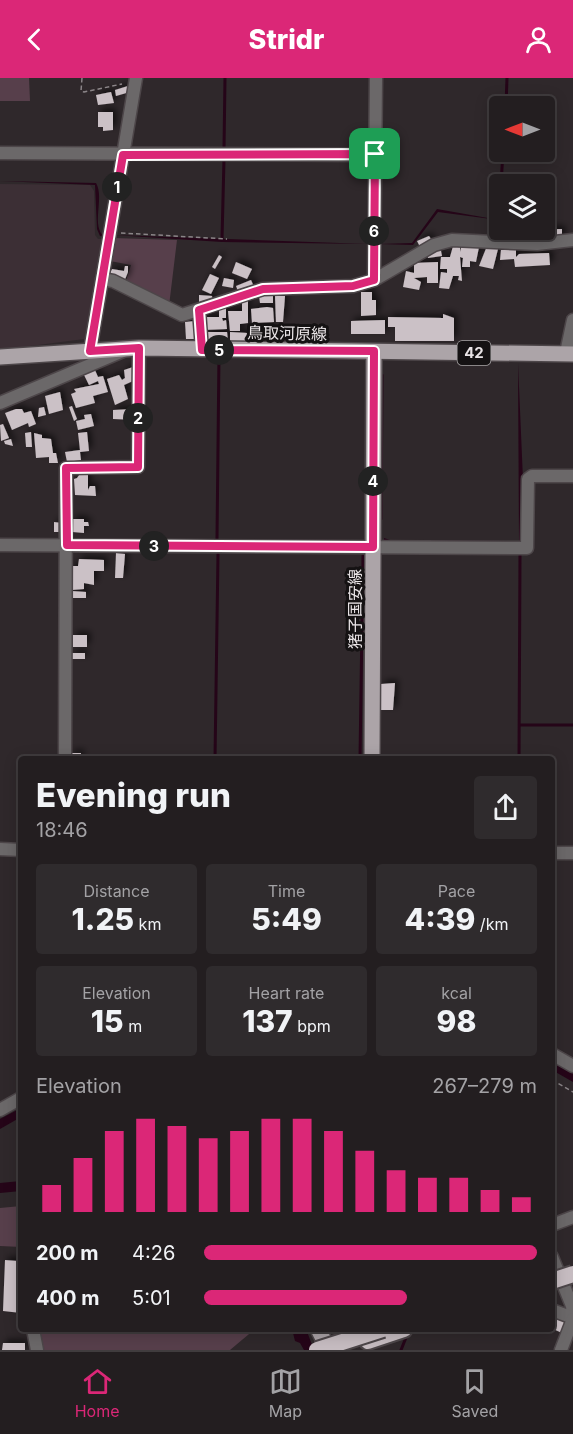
<!DOCTYPE html>
<html lang="en">
<head>
<meta charset="utf-8">
<style>
	body { margin:0; font-family:Inter,"Noto Sans JP",sans-serif; background:#2f2b2d; color:#f1f3f6; height:100vh; display:flex; flex-direction:column; font-size:22px; white-space:nowrap }
	* { box-sizing:border-box; margin:0 }
	p { font-size:20px; color:#a3a2a5 }
	.icon { flex:none; width:33px; height:33px; fill:none; stroke:currentColor; stroke-width:2; stroke-linecap:round; stroke-linejoin:round }
	.map { position:relative; flex:1; overflow:hidden }
	.sheet { position:absolute; left:18px; top:678px; width:537px; height:576px; display:flex; flex-direction:column; background:#231e20; border-radius:6px; box-shadow:0 3px 15px #0003,0 0 0 2px #403c3e }
	.sheet>* { flex:none }
	.needle { width:39px; rotate:270deg }
	.controls { position:absolute; left:489px; top:18px; display:grid; gap:12px }
	.controls a { display:grid; place-items:center; width:66px; height:66px; border-radius:6px; background:#231e20; box-shadow:0 3px 15px #0003,0 0 0 2px #403c3e; font-size:30px }
	.pin { position:absolute; display:grid; place-items:center; width:51px; height:51px; color:#fff; margin:-26px; border-radius:12px; box-shadow:0 3px 9px #0006 }
	.km { position:absolute; width:30px; height:30px; margin:-15px; border-radius:50%; background:#222; color:#fff; font-size:16px; line-height:30px; text-align:center }
	.round { display:grid; place-items:center; flex:none; width:63px; height:63px; border-radius:6px; background:#2f2b2d }
	.headline { display:flex; align-items:center; justify-content:space-between; height:102px; padding:0 18px }
	h1 { font-size:33px; font-weight:800; line-height:45px }
	.metrics { display:grid; grid-template-columns:repeat(3,1fr); gap:9px; height:102px; padding:6px 18px }
	.metrics div { display:grid; align-content:center; border-radius:6px; background:#2f2b2d; text-align:center }
	.metrics b { font-size:30px; font-weight:800 }
	.metrics small { font-size:16px; font-weight:400 }
	.metrics p { font-size:16px }
	.chart { height:168px; padding:12px 18px }
	.chart p { display:flex; justify-content:space-between }
	.chart svg { width:100%; height:108px; margin-top:6px; stroke:#db2777; stroke-width:6 }
	ul { padding:0 18px; list-style:none; font-size:20px }
	li { display:grid; grid-template-columns:96px 72px 1fr; align-items:center; height:45px }
	li i { height:15px; border-radius:8px; background:#db2777 }
	header { display:flex; justify-content:space-between; align-items:center; height:78px; padding:0 18px; background:#db2777; color:#fff; font-size:27px; font-weight:800 }
	.tabs { display:flex; justify-content:space-around; align-items:center; height:84px; border-top:2px solid #403c3e; background:#231e20; font-size:16px; color:#a3a2a5 }
	.tabs a { display:grid; justify-items:center; gap:3px }
	.tabs .active { color:#db2777 }
	.map>svg:first-child { display:block }
	.built { fill:#3c2f35 }
	.green { fill:#573f4b }
	.water { fill:#250518 }
	.lines { fill:none; stroke-linecap:round; stroke-linejoin:round }
	.stream { stroke:#250518; stroke-width:3 }
	.building { fill:#cbc1c6; filter:url(#shadow) }
	.minor-casing { stroke:#4d4649; stroke-width:15 }
	.major-casing { stroke:#4d4649; stroke-width:18 }
	.highway-casing { stroke:#4d4649; stroke-width:20 }
	.path { stroke:#8b8588; stroke-width:1.5; stroke-dasharray:4.5 3; stroke-linecap:butt }
	.minor { stroke:#6b6869; stroke-width:12 }
	.major { stroke:#aca4a8; stroke-width:15 }
	.highway { stroke:#c6bcc1; stroke-width:16 }
	.highway-bridge-casing { stroke:#4d4649; stroke-width:20; stroke-linecap:butt }
	.highway-bridge { stroke:#c6bcc1; stroke-width:16 }
	.route-casing { stroke:#fff; stroke-width:12 }
	.route { stroke:#db2777; stroke-width:8 }
	.labels { text-anchor:middle; stroke-width:6; stroke-linejoin:round; paint-order:stroke }
	.shield { fill:#151213; stroke:#a9a5a7; stroke-width:1.5 }
	.shield-label { font-size:15px; font-weight:bold; fill:#e9e4e6 }
	.street-label { font-size:16px; fill:#e9e4e6; stroke:#151213 }
</style>
</head>
<body>
<header><svg class="icon" aria-label="back" viewBox="0 0 24 24"><path d="M15 5l-7 7 7 7"/></svg>Stridr<svg class="icon" aria-label="person" viewBox="0 0 24 24"><circle cx="12" cy="8" r="4"/><path d="M4 21q1-7 8-7t8 7"/></svg></header>
<div class="map">
<svg width="573" height="1272" viewBox="0 0 573 1272">
	<defs>
		<filter id="shadow"><feDropShadow dx="3.5" dy="-3.5" stdDeviation="3" flood-color="#0009"/></filter>
	</defs>
	<rect width="100%" height="100%" fill="#2f282b"/>
	<path class="built" d="M0,106L90,107L94,113L95,157L98,161H104L88,258L84,261L0,272Z"/>
	<g class="green">
		<path d="M0,0H29L30,23H0Z"/>
		<path d="M113,160L177,162L169,228L125,206L131,187L110,183Z"/>
		<path d="M21,1128V1169L0,1168V1130Z"/>
		<path d="M39,1251H255L230,1272H40Z"/>
	</g>
	<g class="water">
		<path d="M0,103L96,105C105,120 90,149 105,159L100,158L97,151L95,107Z"/>
		<path d="M437,131L499,142L438,134L413,167L379,166L412,165Z"/>
		<path d="M114,157L368,166L222,164Z"/>
		<path d="M518,285L523,402L521,466L384,465V460L390,462L519,463Z"/>
		<path d="M0,460L357,462L356,465L0,462Z"/>
		<path d="M552,981L573,994V1004L552,992Z"/>
		<path d="M21,1030V1039L0,1051V1041Z"/>
		<path d="M21,1103V1113L0,1115V1105Z"/>
		<path d="M292,1251H306L314,1272H304L300,1265L295,1263Z"/>
	</g>
	<g class="lines">
		<g class="stream">
			<path d="M506,28L507,0"/>
			<path d="M224,71L225,0"/>
			<path d="M501,106L503,74"/>
			<path d="M222,161L224,81"/>
			<path d="M381,441L382,297"/>
			<path d="M217,461L219,276"/>
			<path d="M520,647H573"/>
			<path d="M215,681L218,476"/>
			<path d="M360,681L363,478"/>
			<path d="M519,681L520,476"/>
			<path d="M401,1272L407,1257"/>
		</g>
	</g>
	<g class="building">
		<path d="M128,8L130,14L116,18L115,12Z"/>
		<path d="M111,14L114,25L98,27L96,17Z"/>
		<path d="M98,34H113V52L103,53V49H98Z"/>
		<path d="M562,151V161L518,163L517,152Z"/>
		<path d="M429,158L433,164L420,169L417,163Z"/>
		<path d="M462,166L479,169L476,184L470,183V189H462L463,180L460,179L462,203L458,202L459,198H453L449,211L439,210L441,194L447,195V191H440L441,179H450L453,168L460,169V174Z"/>
		<path d="M440,168L442,178L428,180L427,174Z"/>
		<path d="M487,168L498,171L493,191L479,188Z"/>
		<path d="M509,169H516V179L519,176L549,175L550,187L515,189L514,181L500,182L501,172H508Z"/>
		<path d="M219,177L222,179L215,191L212,189Z"/>
		<path d="M236,184L252,191L247,201L232,195Z"/>
		<path d="M438,184V205H427V199L414,200L421,204L419,212L403,209L406,193L414,195V185Z"/>
		<path d="M125,188H128V194L124,204L109,197L112,191L124,193Z"/>
		<path d="M210,196L219,200L211,216L202,212Z"/>
		<path d="M224,200L234,202L233,210L222,208Z"/>
		<path d="M251,202L255,211L239,216L236,208Z"/>
		<path d="M361,214H372V222H376V237L361,238Z"/>
		<path d="M199,217L212,218L213,226H199Z"/>
		<path d="M273,217V225H260L259,218Z"/>
		<path d="M275,218H285L283,244H276Z"/>
		<path d="M248,220V245L240,246V253H230L228,233H242V222Z"/>
		<path d="M267,229L273,230L274,244L252,245L251,231Z"/>
		<path d="M226,230V240H222L223,243L226,242L227,251L204,252L203,239H219V231Z"/>
		<path d="M443,236L454,240V263H395V249H388V239L443,240Z"/>
		<path d="M385,242V256H351V243Z"/>
		<path d="M195,243L197,261H186L185,244Z"/>
		<rect x="249" y="247" width="10" height="9"/>
		<path d="M262,249H273L274,255H262Z"/>
		<path d="M207,254H227L228,263L208,264Z"/>
		<path d="M230,254L247,255L248,264L230,263Z"/>
		<path d="M133,289V303L124,307L128,321L115,327L107,301L119,297L122,302L125,300L124,292Z"/>
		<path d="M94,290L98,299L103,298L108,314L93,318L95,325L76,330L71,316L76,314L74,311L99,306L98,303L89,307L83,295Z"/>
		<path d="M60,314L63,332L49,336L45,318Z"/>
		<path d="M72,328L77,341L74,343L69,329Z"/>
		<path d="M44,329L46,337L38,339L39,330Z"/>
		<path d="M16,331H22L24,335L31,333L36,346L29,349L28,345L12,352L5,335Z"/>
		<path d="M135,331V342L113,341V332Z"/>
		<path d="M91,336L94,348L78,352L76,343L85,341L84,337Z"/>
		<path d="M3,346L9,360L1,363L0,347Z"/>
		<path d="M31,354L32,369H26L25,355Z"/>
		<path d="M87,354L89,373L80,374L81,382L67,384L65,374L80,372L78,355Z"/>
		<path d="M34,355L42,357V360L51,361L53,375H56L58,385H49V379L36,380Z"/>
		<path d="M11,361L13,368L5,366L4,363Z"/>
		<path d="M82,393H88V412L90,408H95L96,418L75,417L74,401L77,400Z"/>
		<path d="M72,441H84V444H88L89,448H84V455L72,454Z"/>
		<path d="M54,444L62,445V454H54Z"/>
		<path d="M116,475L125,476L123,500H115Z"/>
		<path d="M79,481L104,482V493H94V507L84,505V511L72,512L71,488H78Z"/>
		<path d="M72,513L86,514V520H72Z"/>
		<rect x="73" y="557" width="14" height="12"/>
		<rect x="72" y="575" width="13" height="6"/>
		<path d="M395,605L393,632H381V606Z"/>
		<path d="M71,675H81V681H70Z"/>
		<path d="M17,1172L21,1173V1235L3,1233L5,1182L17,1183Z"/>
		<path d="M557,1240L567,1244L562,1255L553,1251Z"/>
		<path d="M3,1265H25V1272H2Z"/>
	</g>
	<g class="lines">
		<g class="minor-casing">
			<g id="minor">
				<path d="M0,75L375,77"/>
				<path d="M102,201L113,203L182,237L263,211L353,208L374,202L434,167L452,162L537,166L573,162"/>
				<path d="M374,202L376,0"/>
				<path d="M199,232L202,272"/>
				<path d="M90,273L136,0"/>
				<path d="M566,275L573,242"/>
				<path d="M0,325L123,273"/>
				<path d="M0,467L527,470L528,401L532,398H573"/>
				<path d="M65,681L66,390L138,389L139,270"/>
				<path d="M0,771L21,772"/>
				<path d="M552,775H573"/>
				<path d="M552,976L573,988"/>
				<path d="M0,1032L21,1020"/>
				<path d="M552,1147L573,1139"/>
				<path d="M552,1179L572,1228L573,1239"/>
				<path d="M552,1232L573,1240"/>
				<path d="M33,1251L37,1272"/>
				<path d="M561,1272L573,1241"/>
			</g>
		</g>
		<g class="major-casing">
			<g id="major">
				<path d="M0,279L139,270L573,276"/>
				<path d="M372,681L374,274"/>
				<path d="M318,1251L329,1272"/>
			</g>
		</g>
		<g class="highway-casing">
			<path id="highway" d="M368,1263L404,1251"/>
		</g>
		<g class="path">
			<path d="M82,0L81,13L84,14L122,6"/>
			<path d="M121,155L227,161"/>
			<path d="M552,1002L573,1014"/>
		</g>
		<use href="#minor" class="minor"/>
		<use href="#major" class="major"/>
		<use href="#highway" class="highway"/>
		<g class="highway-bridge-casing">
			<g id="highway-bridge">
				<path d="M552,1203L573,1196"/>
				<path d="M317,1272L383,1251"/>
			</g>
		</g>
		<use href="#highway-bridge" class="highway-bridge"/>
	</g>
	<g class="lines">
		<g class="route-casing">
			<path id="route" d="M375,76L374,202L353,208L263,211L199,232L202,272L374,273L373,469L67,467L66,390L138,389L139,270L90,273L123,77Z"/>
		</g>
		<use href="#route" class="route"/>
	</g>
	<g class="labels">
		<rect class="shield" x="457.5" y="263" width="33" height="24" rx="4.5"/>
		<g class="shield-label">
			<text x="474" y="280">42</text>
		</g>
		<g class="street-label">
			<text transform="translate(287 255) rotate(1)" y="6">鳥取河原線</text>
			<text transform="translate(355 531) rotate(-90)" y="6">猪子国安線</text>
		</g>
	</g>
</svg>
<div class="controls">
<a><svg class="needle" viewBox="-14 -14 28 28"><path d="M0-13l5 13h-10z" fill="#e53935"/><path d="M0 13l5-13h-10z" fill="#a3a2a5"/></svg></a>
<a><svg class="icon" aria-label="layers" viewBox="0 0 24 24"><path d="M12 4l9 5-9 5-9-5zM3 14l9 5 9-5"/></svg></a>
</div>
<div class="pin" style="left:375px;top:76px;background:#1e9e55"><svg class="icon" aria-label="arrive" viewBox="0 0 24 24"><path d="M6 21V4h12l-3 4 3 4H6"/></svg></div>
<b class="km" style="left:117px;top:109px">1</b>
<b class="km" style="left:138px;top:340px">2</b>
<b class="km" style="left:154px;top:468px">3</b>
<b class="km" style="left:373px;top:403px">4</b>
<b class="km" style="left:219px;top:272px">5</b>
<b class="km" style="left:374px;top:153px">6</b>
<section class="sheet">
<div class="headline"><div><h1>Evening run</h1><p>18:46</p></div><a class="round"><svg class="icon" aria-label="share" viewBox="0 0 24 24"><path d="M12 15V3M7 8l5-5 5 5M5 13v7h14v-7"/></svg></a></div>
<div class="metrics">
<div><p>Distance</p><b>1.25<small> km</small></b></div>
<div><p>Time</p><b>5:49</b></div>
<div><p>Pace</p><b>4:39<small> /km</small></b></div>
</div>
<div class="metrics">
<div><p>Elevation</p><b>15<small> m</small></b></div>
<div><p>Heart rate</p><b>137<small> bpm</small></b></div>
<div><p>kcal</p><b>98</b></div>
</div>
<div class="chart"><p><span>Elevation</span>267–279 m</p>
<svg viewBox="0 0 160 44" preserveAspectRatio="none"><path d="M5 44V33M15 44V22M25 44V11M35 44V6M45 44V9M55 44V14M65 44V11M75 44V6M85 44V6M95 44V11M105 44V19M115 44V27M125 44V30M135 44V30M145 44V35M155 44V38"/></svg>
</div>
<ul>
<li><b>200 m</b>4:26<i style="width:100%"></i></li>
<li><b>400 m</b>5:01<i style="width:61%"></i></li>
</ul>
</section>
</div>
<nav class="tabs">
<a class="active"><svg class="icon" aria-label="home" viewBox="0 0 24 24"><path d="M3 11l9-7 9 7M6 9v11h12V9"/></svg>Home</a>
<a><svg class="icon" aria-label="map" viewBox="0 0 24 24"><path d="M3 6l6-2 6 2 6-2v14l-6 2-6-2-6 2zM9 4v14M15 6v14"/></svg>Map</a>
<a><svg class="icon" aria-label="saved" viewBox="0 0 24 24"><path d="M7 4h10v16l-5-4-5 4z"/></svg>Saved</a>
</nav>
</body>
</html>
